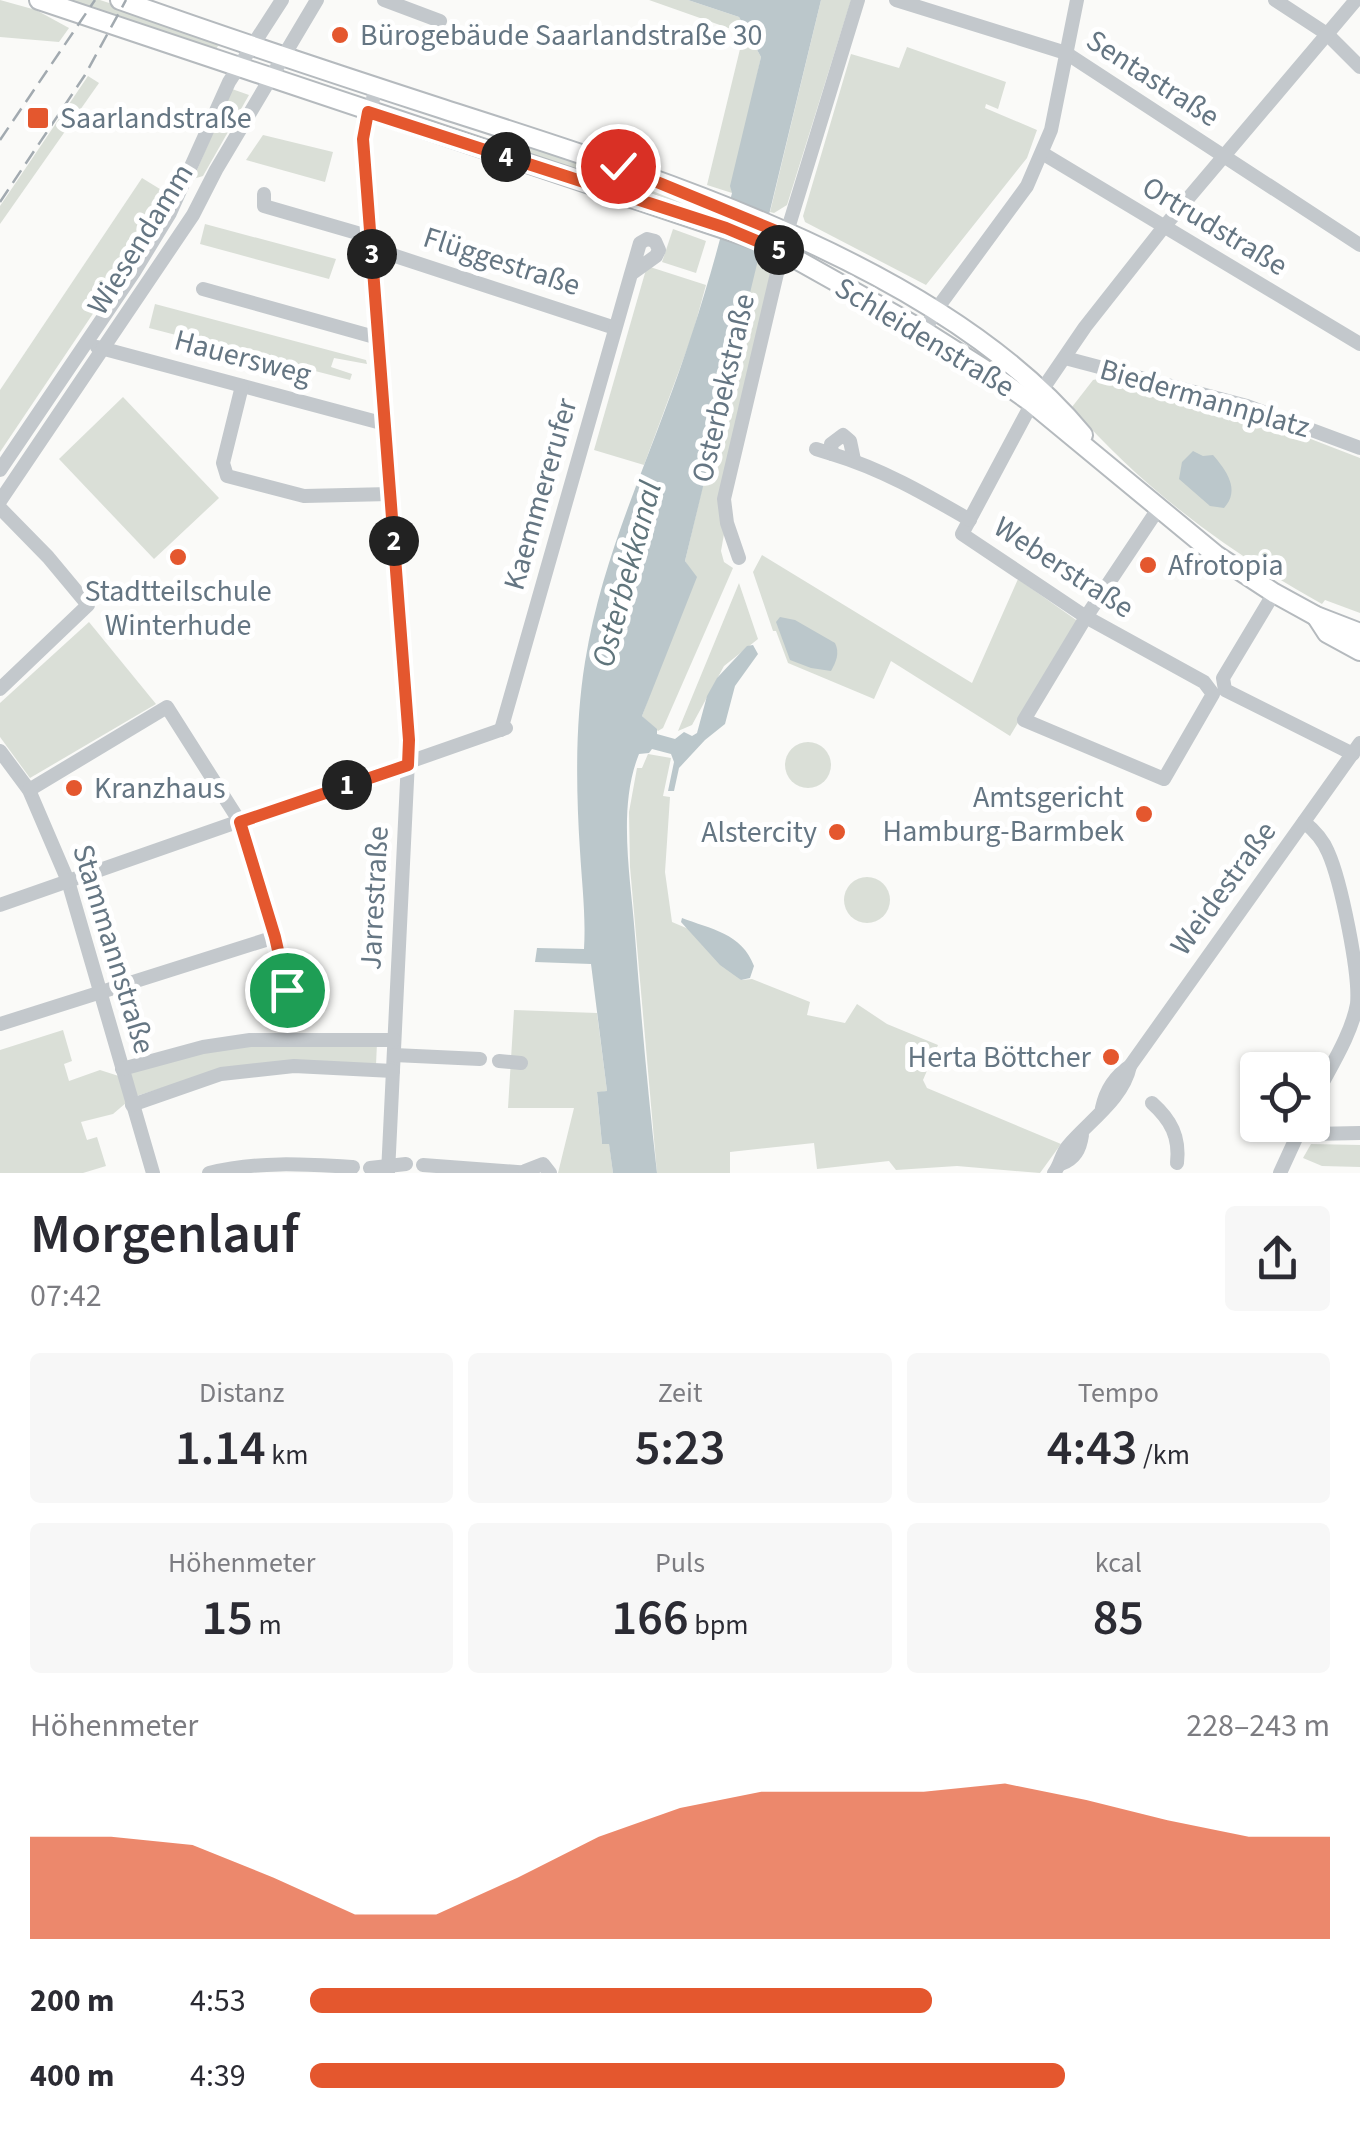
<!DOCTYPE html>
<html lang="de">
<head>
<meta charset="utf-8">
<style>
	body { margin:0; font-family:"Source Sans 3",sans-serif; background:#f7f7f7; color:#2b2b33; height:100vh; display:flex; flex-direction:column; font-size:38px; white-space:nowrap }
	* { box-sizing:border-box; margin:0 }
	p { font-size:32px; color:#7c7c81 }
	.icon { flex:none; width:55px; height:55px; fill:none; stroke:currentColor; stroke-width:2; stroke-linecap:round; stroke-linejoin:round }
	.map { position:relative; height:1173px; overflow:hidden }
	.panel { display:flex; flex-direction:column; background:#fff; flex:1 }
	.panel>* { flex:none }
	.fabs { position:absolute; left:1240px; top:1052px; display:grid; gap:20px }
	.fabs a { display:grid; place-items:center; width:90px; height:90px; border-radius:10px; background:#fff; box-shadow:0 2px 8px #0004; font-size:50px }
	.pin { position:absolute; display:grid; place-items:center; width:85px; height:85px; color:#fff; margin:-42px; border:5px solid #fff; border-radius:50%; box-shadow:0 2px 10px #0007 }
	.km { position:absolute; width:50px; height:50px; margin:-25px; border-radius:50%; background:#222; color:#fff; font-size:28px; line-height:50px; text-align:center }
	.round { display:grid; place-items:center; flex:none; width:105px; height:105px; border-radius:10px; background:#f7f7f7 }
	.overview { display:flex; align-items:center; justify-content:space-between; height:170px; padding:0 30px }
	h1 { font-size:55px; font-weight:600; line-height:75px }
	.figures { display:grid; grid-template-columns:repeat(3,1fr); gap:15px; height:170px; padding:10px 30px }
	.figures div { display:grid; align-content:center; border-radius:10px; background:#f7f7f7; text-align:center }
	.figures b { font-size:50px; font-weight:600 }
	.figures small { font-size:28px; font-weight:400 }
	.figures p { font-size:28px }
	.chart { height:280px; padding:20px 30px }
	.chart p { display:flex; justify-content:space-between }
	.chart svg { width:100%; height:180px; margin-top:10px; fill:#e4572e; opacity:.7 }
	ul { padding:0 30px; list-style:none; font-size:32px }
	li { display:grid; grid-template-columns:160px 120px 1fr; align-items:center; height:75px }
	li i { height:25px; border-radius:12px; background:#e4572e }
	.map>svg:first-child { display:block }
	.green { fill:#dadfd7 }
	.water { fill:#bbc7cb }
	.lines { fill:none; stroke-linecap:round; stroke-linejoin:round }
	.minor-tunnel { stroke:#d5d9db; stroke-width:14; stroke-dasharray:14 7; stroke-linecap:butt }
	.major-casing { stroke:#b5babe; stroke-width:22 }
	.minor { stroke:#c3c8cc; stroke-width:14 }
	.major { stroke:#fff; stroke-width:18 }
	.rail { stroke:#a2aab0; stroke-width:2.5; stroke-dasharray:15 8; stroke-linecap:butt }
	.route-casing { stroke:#fff; stroke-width:20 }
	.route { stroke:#e4572e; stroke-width:12 }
	.poi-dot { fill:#e4572e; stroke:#fff; stroke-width:4 }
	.labels { text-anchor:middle; stroke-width:10; stroke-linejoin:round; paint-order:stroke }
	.poi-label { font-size:30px; fill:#657683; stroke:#fff; text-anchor:start }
	.street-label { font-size:30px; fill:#657683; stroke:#fff }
	.water-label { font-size:32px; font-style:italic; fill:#60757c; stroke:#fff }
</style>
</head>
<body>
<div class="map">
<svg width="1360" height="1173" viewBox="0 0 1360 1173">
	<rect width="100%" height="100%" fill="#fafaf8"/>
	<g class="green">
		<path d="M0,0L36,10L69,28L59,42L0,37Z"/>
		<path d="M56,0H100L222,40L216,49Z"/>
		<path d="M649,0H688L739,17L761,57L732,193L707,185L741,45L734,30Z"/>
		<path d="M821,0H851L787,205L774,213L770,212Z"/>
		<path d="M907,47L1006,82L998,109L986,104L985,108L1037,130L1027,158L926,285L805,222L803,216L851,54L899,68Z"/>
		<path d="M88,76L99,83L0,224V206Z"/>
		<path d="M232,89L249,95L203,176L193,179Z"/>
		<path d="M263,135L333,152L325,182L246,160Z"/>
		<path d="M514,140L635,176L723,215L698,212L514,151Z"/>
		<path d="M142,178L168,194L131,257L0,452V390Z"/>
		<path d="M205,224L336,259L329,279L200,244Z"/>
		<path d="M673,229L706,241L696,273L662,262Z"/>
		<path d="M756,260L771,269L721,551L724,562L733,568L663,728L658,731L642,716L661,664L689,568L685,561Z"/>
		<path d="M647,266L706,285L692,336L644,465L594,450Z"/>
		<path d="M155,304L366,360L367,364L334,358L331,367L352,374L350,380L149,328Z"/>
		<path d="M1102,378L1236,410L1360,458V613L1325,600L1322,604C1229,552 1142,489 1072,407L1093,380Z"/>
		<path d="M123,397L219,498L154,559L59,459Z"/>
		<path d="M762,555L972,683L1018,579L1079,622L1010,736L891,661L874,699L788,663L776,631H773L753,572Z"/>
		<path d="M739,583L758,639L724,666L692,725L678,731Z"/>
		<path d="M89,622L156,704L30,778L0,737V703Z"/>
		<circle cx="808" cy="765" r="23"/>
		<path d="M648,754L671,758L663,796L670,797L665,872L672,922L691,930L741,980L752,979L810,1002L807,1015L845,1023L857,1004L887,1024L938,1045L923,1080L927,1088L1061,1144L1040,1173L957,1166L896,1170L889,1161L817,1169L814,1143L730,1152V1173H657L630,867L629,812L637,768H642Z"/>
		<circle cx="867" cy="900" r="23"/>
		<path d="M514,1010L597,1013L607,1091L597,1093L602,1144L609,1143L613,1173H558L574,1108H508Z"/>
		<path d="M63,1030L72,1061L64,1064L69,1081L100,1070L128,1079L132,1072L213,1049L294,1041L377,1043L376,1065L216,1071L133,1097L113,1114L81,1122L87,1140L97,1137L106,1166L83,1173H0V1050Z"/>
		<path d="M1311,1144L1360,1145V1167L1322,1166L1303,1158Z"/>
	</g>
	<g class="water">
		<path d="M688,0H821L685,561L697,577L642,716L657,729V734L675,739L684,732L692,736L697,733L707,696L717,678L747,646L753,645L758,654L735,686L725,724L705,740L679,768L674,791H668L674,762L671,754L652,749L649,753L639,754C617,808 631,879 635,936C641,1015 648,1094 657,1173H613L609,1144H602L597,1092L607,1091L591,964L535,962L537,948L584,949C586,916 582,885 580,851C576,789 575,724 585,662C600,570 633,496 665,410C692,339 714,266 732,193L730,186L761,57L739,17Z"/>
		<path d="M1193,451L1203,456L1213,455C1226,470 1241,490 1224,508L1210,506L1179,479L1182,462Z"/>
		<path d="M780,617L795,620L835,643C840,653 836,662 831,671L811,668L790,660L776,622Z"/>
		<path d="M682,918C710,929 742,933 754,966L750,978L741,980L720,965L681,922Z"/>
	</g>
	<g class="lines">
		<path class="minor-tunnel" d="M290,1011L291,1029"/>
		<g class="major-casing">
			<g id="major">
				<path d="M39,0L769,244L924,331L984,369L1032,403L1216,555L1274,593L1316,616L1360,633"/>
				<path d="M120,0C227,38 335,74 443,109C650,176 941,263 1083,435"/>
				<path d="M1316,616L1327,633L1360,651"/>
			</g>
		</g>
		<g class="minor">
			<path d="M384,0L440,21"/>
			<path d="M896,0L1066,53L1360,245"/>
			<path d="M1275,0L1327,34L1360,67"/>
			<path d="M376,87L363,139L409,740L388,1173"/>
			<path d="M1042,153L1360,344"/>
			<path d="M264,194V206L371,237"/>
			<path d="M371,248L615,328"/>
			<path d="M203,289L378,338"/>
			<path d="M924,331L936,310L1027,186L1051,130L1077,0"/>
			<path d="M97,347L385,424"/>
			<path d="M1065,358L1247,406L1360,448"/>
			<path d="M242,386L223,463L227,476L304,496L390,494"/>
			<path d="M1042,390L1085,327L1163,228L1356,0"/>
			<path d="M1032,403L962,534L1086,617L1204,682L1213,694L1164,779L1024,720L1086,617L1158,509"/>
			<path d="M816,449L832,454L831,444L843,435L850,441L854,460"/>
			<path d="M832,454C882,469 925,494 970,520"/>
			<path d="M0,470L134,272L170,213L229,82L282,0"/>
			<path d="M0,501L193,215L216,170L317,0"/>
			<path d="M0,508L48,557L88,605L0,689"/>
			<path d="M739,558L727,523L724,499L786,235L858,0"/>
			<path d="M1274,593L1223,678L1225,690L1353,754"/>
			<path d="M501,730L631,274L656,256L659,250L655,241L647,239L640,243L631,274"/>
			<path d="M0,751L29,790L68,881L153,1173"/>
			<path d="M29,790L167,707L240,822L283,964L290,1011"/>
			<path d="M1304,822C1314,830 1323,840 1328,852C1341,881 1360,974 1357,1004C1351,1037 1327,1072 1312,1103"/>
			<path d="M0,905L506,728"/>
			<path d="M0,1024L275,937"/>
			<path d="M394,1055L480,1059"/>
			<path d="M499,1061L521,1063"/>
			<path d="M122,1069L203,1047L250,1040H394"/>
			<path d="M1152,1103C1171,1120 1180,1137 1177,1163"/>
			<path d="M132,1105L221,1074L294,1066L393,1071"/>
			<path d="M1102,1108C1106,1089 1115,1076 1130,1066L1360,743"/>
			<path d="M1300,1129L1312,1134L1360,1133"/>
			<path d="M1061,1164C1075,1159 1080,1149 1082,1135"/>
			<path d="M423,1165L530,1173"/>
			<path d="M370,1168L406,1164"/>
			<path d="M525,1171L543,1164L550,1173"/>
			<path d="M209,1173C257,1161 304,1164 353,1167"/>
			<path d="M1054,1173C1061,1164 1061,1154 1068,1146C1089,1121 1123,1099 1130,1066"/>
			<path d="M1280,1173L1302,1125"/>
		</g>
		<use href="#major" class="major"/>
		<g class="rail">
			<path d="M0,140L95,0"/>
			<path d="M0,202L85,75L126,0"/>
		</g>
	</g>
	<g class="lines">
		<g class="route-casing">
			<path id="route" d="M287,990L275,937L240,822L408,765L409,740L363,139L368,112L726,228L783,252L786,235L618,166"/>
		</g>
		<use href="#route" class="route"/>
	</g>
	<g class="poi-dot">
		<circle cx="340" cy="35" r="10"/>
		<rect x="26" y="106" width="24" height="24" rx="5"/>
		<circle cx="178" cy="557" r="10"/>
		<circle cx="1148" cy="565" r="10"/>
		<circle cx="74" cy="788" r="10"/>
		<circle cx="1144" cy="814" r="10"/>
		<circle cx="837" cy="832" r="10"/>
		<circle cx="1111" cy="1057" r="10"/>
	</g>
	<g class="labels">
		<g class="poi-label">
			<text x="360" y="45">Bürogebäude Saarlandstraße 30</text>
			<text x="60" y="128">Saarlandstraße</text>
			<text x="1168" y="575">Afrotopia</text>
			<text x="178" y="601" text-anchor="middle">Stadtteilschule<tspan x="178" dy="34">Winterhude</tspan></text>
			<text x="94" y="798">Kranzhaus</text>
			<text x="1124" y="807" text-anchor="end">Amtsgericht<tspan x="1124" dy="34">Hamburg-Barmbek</tspan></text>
			<text x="817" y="842" text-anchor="end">Alstercity</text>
			<text x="1091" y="1067" text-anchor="end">Herta Böttcher</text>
		</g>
		<g class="street-label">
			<text transform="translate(1153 78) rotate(33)" y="10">Sentastraße</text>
			<text transform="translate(1215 226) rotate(31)" y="10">Ortrudstraße</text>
			<text transform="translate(140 239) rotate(-58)" y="10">Wiesendamm</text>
			<text transform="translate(502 261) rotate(18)" y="10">Flüggestraße</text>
			<text transform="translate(925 337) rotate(31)" y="10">Schleidenstraße</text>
			<text transform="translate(243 357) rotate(15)" y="10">Hauersweg</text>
			<text transform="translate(723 388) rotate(-77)" y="10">Osterbekstraße</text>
			<text transform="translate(1205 398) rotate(16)" y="10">Biedermannplatz</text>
			<text transform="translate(540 494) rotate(-74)" y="10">Kaemmererufer</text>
			<text transform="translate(1064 567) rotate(33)" y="10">Weberstraße</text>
			<text transform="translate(1223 888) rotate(-54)" y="10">Weidestraße</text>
			<text transform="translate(374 898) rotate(-87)" y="10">Jarrestraße</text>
			<text transform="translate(114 949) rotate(73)" y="10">Stammannstraße</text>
		</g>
		<g class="water-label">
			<text transform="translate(626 574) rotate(-75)" y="11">Osterbekkanal</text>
		</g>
	</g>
</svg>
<div class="fabs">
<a><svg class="icon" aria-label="locate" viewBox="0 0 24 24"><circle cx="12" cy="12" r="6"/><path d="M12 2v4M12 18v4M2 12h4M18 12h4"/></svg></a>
</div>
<div class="pin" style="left:287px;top:990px;background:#1e9e55"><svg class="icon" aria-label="arrive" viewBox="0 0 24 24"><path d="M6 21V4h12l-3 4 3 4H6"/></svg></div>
<div class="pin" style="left:618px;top:166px;background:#d93025"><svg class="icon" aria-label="check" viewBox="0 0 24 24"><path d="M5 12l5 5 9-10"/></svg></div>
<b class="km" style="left:347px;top:785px">1</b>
<b class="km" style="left:394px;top:541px">2</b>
<b class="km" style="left:372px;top:254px">3</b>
<b class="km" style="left:506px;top:157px">4</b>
<b class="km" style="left:779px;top:250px">5</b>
</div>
<section class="panel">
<div class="overview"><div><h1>Morgenlauf</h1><p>07:42</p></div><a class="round"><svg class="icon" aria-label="share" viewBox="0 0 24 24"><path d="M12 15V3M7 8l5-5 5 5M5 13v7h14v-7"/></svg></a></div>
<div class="figures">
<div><p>Distanz</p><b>1.14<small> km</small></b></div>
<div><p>Zeit</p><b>5:23</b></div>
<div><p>Tempo</p><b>4:43<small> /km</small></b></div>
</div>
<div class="figures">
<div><p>Höhenmeter</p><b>15<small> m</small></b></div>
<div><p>Puls</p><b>166<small> bpm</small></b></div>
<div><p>kcal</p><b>85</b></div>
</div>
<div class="chart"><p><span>Höhenmeter</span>228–243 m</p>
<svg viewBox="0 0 160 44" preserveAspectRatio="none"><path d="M0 44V19L10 19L20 21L30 29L40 38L50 38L60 29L70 19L80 12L90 8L100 8L110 8L120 6L130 10L140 15L150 19L160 19V44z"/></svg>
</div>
<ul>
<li><b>200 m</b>4:53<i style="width:61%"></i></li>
<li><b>400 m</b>4:39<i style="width:74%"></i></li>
</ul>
</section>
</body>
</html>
